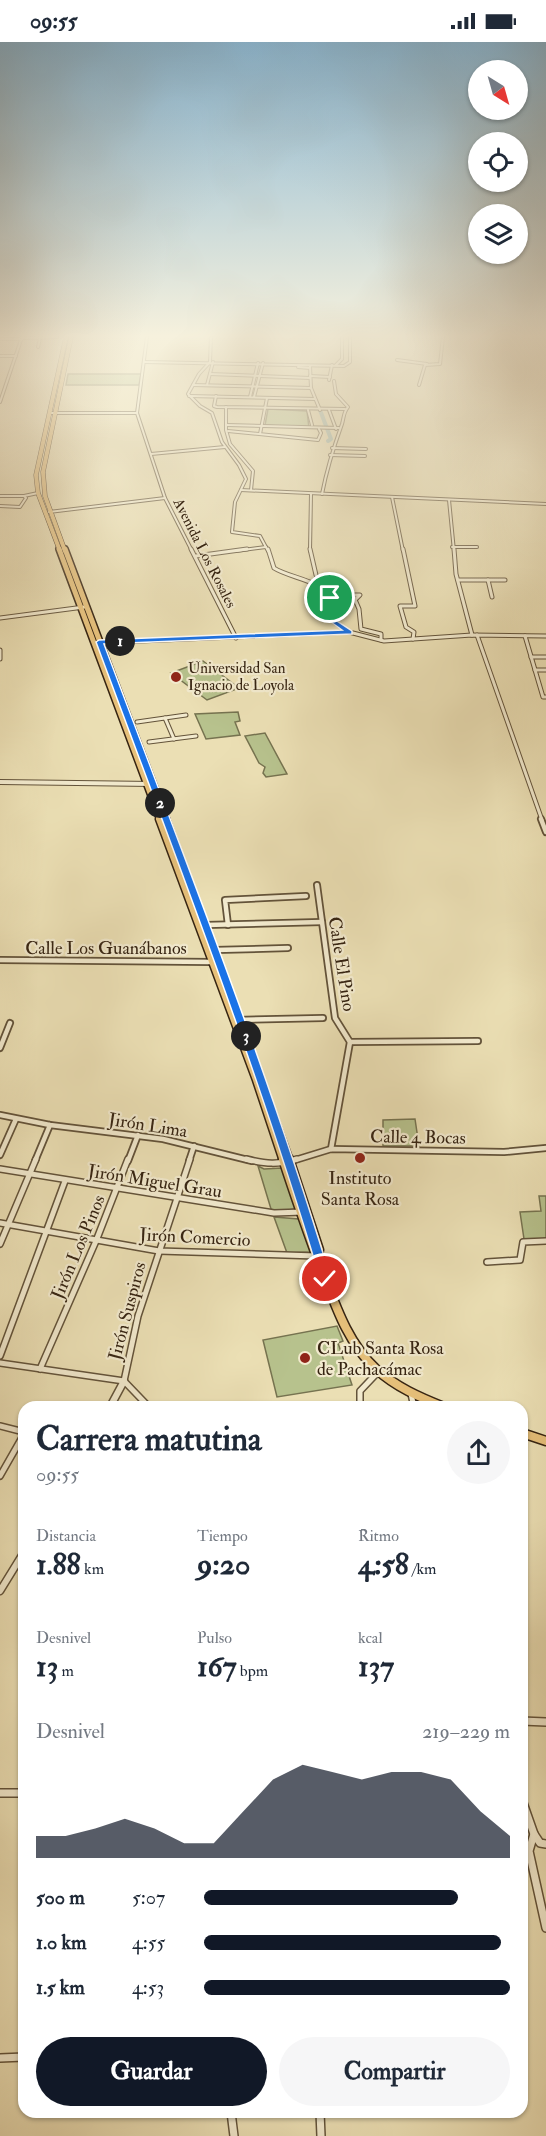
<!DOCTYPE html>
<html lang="es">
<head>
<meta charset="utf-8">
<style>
	body { margin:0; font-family:"IM FELL Double Pica",serif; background:#f6f6f7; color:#1f2937; height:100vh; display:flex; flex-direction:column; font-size:22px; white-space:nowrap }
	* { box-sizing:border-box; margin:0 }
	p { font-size:20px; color:#747a83 }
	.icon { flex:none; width:33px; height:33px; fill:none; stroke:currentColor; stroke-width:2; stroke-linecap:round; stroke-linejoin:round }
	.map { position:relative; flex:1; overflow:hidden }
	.side { position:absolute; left:18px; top:1359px; width:510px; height:717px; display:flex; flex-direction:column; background:#fff; border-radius:18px; box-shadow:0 2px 4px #0004 }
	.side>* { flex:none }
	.needle { width:39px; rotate:143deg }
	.tools { position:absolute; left:468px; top:18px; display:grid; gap:12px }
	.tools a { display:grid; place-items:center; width:60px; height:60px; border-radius:50%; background:#fff; box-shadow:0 2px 4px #0004; font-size:30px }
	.pin { position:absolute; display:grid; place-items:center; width:51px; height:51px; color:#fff; margin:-26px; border:3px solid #fff; border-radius:50%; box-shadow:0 2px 6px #0007 }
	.km { position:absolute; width:30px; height:30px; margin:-15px; border-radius:50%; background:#222; color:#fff; font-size:16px; line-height:30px; text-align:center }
	.round { display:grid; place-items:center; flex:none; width:63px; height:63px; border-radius:32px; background:#f6f6f7 }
	.summary { display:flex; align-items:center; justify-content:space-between; height:102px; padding:0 18px }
	h1 { font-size:33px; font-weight:800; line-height:45px }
	.stats { display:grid; grid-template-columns:repeat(3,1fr); gap:9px; height:102px; padding:6px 18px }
	.stats div { display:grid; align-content:center }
	.stats b { font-size:30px; font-weight:800 }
	.stats small { font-size:16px; font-weight:400 }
	.stats p { font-size:16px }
	.chart { height:168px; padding:12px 18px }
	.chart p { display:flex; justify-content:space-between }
	.chart svg { width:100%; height:108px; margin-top:6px; fill:#111827; opacity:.7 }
	.action { display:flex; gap:12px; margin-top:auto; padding:12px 18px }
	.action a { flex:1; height:69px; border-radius:36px; background:#111827; color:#fff; font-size:24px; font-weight:800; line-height:69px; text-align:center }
	.action a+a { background:#f6f6f7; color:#1f2937 }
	ul { padding:0 18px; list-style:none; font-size:20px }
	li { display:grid; grid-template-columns:96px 72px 1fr; align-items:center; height:45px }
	li i { height:15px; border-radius:8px; background:#111827 }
	.status { display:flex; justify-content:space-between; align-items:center; height:42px; padding:0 30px; background:#fff; direction:ltr }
	.status svg { height:16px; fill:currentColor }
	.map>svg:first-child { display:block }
	.green { fill:#b7c28d; stroke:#767350; stroke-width:1.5 }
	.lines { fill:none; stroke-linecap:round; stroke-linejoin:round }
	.canal { stroke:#9bbbb6; stroke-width:4 }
	.minor-far4-casing { stroke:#63533a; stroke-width:4 }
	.minor-far3-casing { stroke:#63533a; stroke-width:5 }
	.minor-far2-casing { stroke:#63533a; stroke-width:8 }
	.minor-far1-casing { stroke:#63533a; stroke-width:8 }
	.minor-casing { stroke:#63533a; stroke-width:10 }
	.tertiary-far1-casing { stroke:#63533a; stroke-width:6 }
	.tertiary-casing { stroke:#63533a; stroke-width:9 }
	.primary-far3-casing { stroke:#362412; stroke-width:5 }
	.primary-far2-casing { stroke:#362412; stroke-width:8 }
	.primary-far1-casing { stroke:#362412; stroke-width:9 }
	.primary-casing { stroke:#362412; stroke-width:11 }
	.minor-far4 { stroke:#f2eace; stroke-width:2 }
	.minor-far3 { stroke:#f2eace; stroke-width:3 }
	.minor-far2 { stroke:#f2eace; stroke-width:4.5 }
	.minor-far1 { stroke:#f2eace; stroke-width:5 }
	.minor { stroke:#f2eace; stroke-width:7 }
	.tertiary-far1 { stroke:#f2eace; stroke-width:4 }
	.tertiary { stroke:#f2eace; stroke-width:6 }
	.primary-far3 { stroke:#e6c07a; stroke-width:4 }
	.primary-far2 { stroke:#e6c07a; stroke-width:5 }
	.primary-far1 { stroke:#e6c07a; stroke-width:6 }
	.primary { stroke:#e6c07a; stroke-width:8 }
	.route { fill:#1a73e8; stroke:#fff; stroke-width:1.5 }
	.poi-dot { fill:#8f2418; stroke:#f2eace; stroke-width:2 }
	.labels { text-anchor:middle; stroke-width:4.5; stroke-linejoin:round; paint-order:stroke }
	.far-street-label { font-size:15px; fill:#362412; stroke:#f2eace }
	.far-poi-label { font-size:15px; fill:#362412; stroke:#f2eace; text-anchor:start }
	.street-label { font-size:18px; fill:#362412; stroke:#f2eace }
	.poi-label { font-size:18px; fill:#362412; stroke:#f2eace }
</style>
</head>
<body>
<div class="status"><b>09:55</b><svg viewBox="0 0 49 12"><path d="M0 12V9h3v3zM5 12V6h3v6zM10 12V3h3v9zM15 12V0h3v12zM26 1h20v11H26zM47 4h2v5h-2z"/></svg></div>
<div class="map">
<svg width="546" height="2094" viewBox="0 0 546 2094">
	<rect width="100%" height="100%" fill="#ebdfb4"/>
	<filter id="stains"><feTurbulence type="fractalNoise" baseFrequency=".00333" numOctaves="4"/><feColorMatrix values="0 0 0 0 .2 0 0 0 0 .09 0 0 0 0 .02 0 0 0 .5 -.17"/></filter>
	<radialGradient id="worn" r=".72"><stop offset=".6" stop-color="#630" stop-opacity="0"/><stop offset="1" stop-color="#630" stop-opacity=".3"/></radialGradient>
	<g class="green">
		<path d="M68,332H141L139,343H66Z"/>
		<path d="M268,367L307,369L309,386L265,383Z"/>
		<path d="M203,619L239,646L207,658L171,631Z"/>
		<path d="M238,670L240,679L235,680L240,693L206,697L195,672Z"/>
		<path d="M265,691L287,732L266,735L263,731L265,725L259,721L245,694Z"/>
		<path d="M415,1077L419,1104H383V1078Z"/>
		<path d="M258,1124L264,1127L282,1126L295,1165L294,1167L277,1170L271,1167Z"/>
		<path d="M539,1154H546V1197H524L520,1170L541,1169Z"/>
		<path d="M274,1175L299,1177L311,1210L287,1211Z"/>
		<path d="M337,1284L343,1299L338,1301L352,1343L277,1355L263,1298Z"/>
	</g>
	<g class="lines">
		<path class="canal" d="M320,368L331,397L328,399"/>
		<g class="minor-far4-casing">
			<g id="minor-far4">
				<path d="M147,295L137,371L165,456L192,509"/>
				<path d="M211,295L210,320L199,332L188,352L200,364L212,371L222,400L239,423L246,437L235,460L232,490L260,494L268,509"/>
				<path d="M22,296L57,295"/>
				<path d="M0,297H22"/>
				<path d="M38,305L40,296"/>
				<path d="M0,314H16"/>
				<path d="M397,318L427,322"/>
				<path d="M144,320L344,324L350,320V295"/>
				<path d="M336,323L342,317V295"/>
				<path d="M310,324L311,346L320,368"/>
				<path d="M298,325L310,326"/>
				<path d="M210,332L310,336"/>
				<path d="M310,334L330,335"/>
				<path d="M329,338L332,323"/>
				<path d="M193,343L311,346"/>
				<path d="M207,343L213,320"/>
				<path d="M419,343L425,323L440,322L443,295"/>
				<path d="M189,354L315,357"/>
				<path d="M216,354L214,364L217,365L345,367"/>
				<path d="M250,355L258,321"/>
				<path d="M254,355L263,321"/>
				<path d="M0,360L22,295"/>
				<path d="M226,365V388L230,402L253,429L251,448"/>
				<path d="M308,368L312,383"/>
				<path d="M329,368L336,387"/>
				<path d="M50,371H137"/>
				<path d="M227,383L339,386"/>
				<path d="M228,389L318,398L321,391L319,387"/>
				<path d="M260,392L267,356"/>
				<path d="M332,406L366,407"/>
				<path d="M151,412L225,405"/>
				<path d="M330,413L365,414"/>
				<path d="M241,448L546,462"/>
				<path d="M322,452C327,426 333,407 342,382C344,376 343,371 348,365L336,352L334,339"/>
				<path d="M0,454H24L38,451"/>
				<path d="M392,455L403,509"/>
				<path d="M449,458L454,509"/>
				<path d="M0,464L20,465L26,456L24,454"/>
				<path d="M49,470L165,456"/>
				<path d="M452,505H477"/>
				<path d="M235,509L266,505"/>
				<path d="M310,509L311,452"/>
			</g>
		</g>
		<g class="minor-far3-casing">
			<g id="minor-far3">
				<path d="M191,507L236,596"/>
				<path d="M268,507L274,526C291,537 326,538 332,560C334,566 333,574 334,580L349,590"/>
				<path d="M310,507L316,533"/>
				<path d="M403,507L415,564H400L406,585L414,590L413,597"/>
				<path d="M454,507L456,532L472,593"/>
				<path d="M196,514L247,507"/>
				<path d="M458,538H505"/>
				<path d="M488,538L492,555"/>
				<path d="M356,557L360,553H353L359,567L361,587L381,592V598"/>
				<path d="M0,576L84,565"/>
				<path d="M477,593L542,778"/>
				<path d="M525,594L543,655H546"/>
				<path d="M94,601L349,590L384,599L472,593L546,594"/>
				<path d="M0,608V617"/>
				<path d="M531,615H546"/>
				<path d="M535,628H546"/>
				<path d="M165,676L174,697"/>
				<path d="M137,680L186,673"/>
				<path d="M149,700L196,694"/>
			</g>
		</g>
		<g class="minor-far2-casing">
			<g id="minor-far2">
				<path d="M541,777L546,790"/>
				<path d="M317,843L335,976L350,1000L331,1107"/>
				<path d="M206,883L322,880"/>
				<path d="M228,883L225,858L306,854"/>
				<path d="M215,908L288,906"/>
				<path d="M0,918L212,920"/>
				<path d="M236,978L323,976"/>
				<path d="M350,1000L478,999"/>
				<path d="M0,1006L10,981"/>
				<path d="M0,1073L50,1083L163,1097L252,1119"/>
				<path d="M0,1113L16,1077"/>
				<path d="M35,1119L50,1083"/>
				<path d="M128,1119L138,1093"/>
				<path d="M189,1119L194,1104"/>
				<path d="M292,1119L331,1107L504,1110L546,1106"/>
			</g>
		</g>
		<g class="minor-far1-casing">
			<g id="minor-far1">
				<path d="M246,1117C266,1122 278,1123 297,1117"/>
				<path d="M0,1127L274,1171L303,1170"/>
				<path d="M0,1181L159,1209L316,1214"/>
				<path d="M0,1202L36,1117"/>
				<path d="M487,1220L520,1218L523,1200L546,1199"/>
				<path d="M0,1314L65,1139"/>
				<path d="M0,1321L124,1339"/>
				<path d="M40,1327L96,1199L128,1117"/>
				<path d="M124,1339L138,1274L190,1117"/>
				<path d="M124,1339L149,1365"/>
				<path d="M411,1352L414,1365"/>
				<path d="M360,1365V1349L379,1329"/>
				<path d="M0,1384L24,1390"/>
				<path d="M0,1434L24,1392"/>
			</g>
		</g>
		<g class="minor-casing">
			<g id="minor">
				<path d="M522,1679L546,1680"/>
				<path d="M0,1751H24"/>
				<path d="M522,1758L534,1792L540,1801L546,1802"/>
				<path d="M534,1792L529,1809L546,1886"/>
				<path d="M0,2016L24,2015"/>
				<path d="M231,2070L234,2094"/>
				<path d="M320,2070L321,2094"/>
			</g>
		</g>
		<g class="tertiary-far1-casing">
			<path id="tertiary-far1" d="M0,740L153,742"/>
		</g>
		<g class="tertiary-casing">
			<g id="tertiary">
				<path d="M110,1365L124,1339"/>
				<path d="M0,1549L24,1510"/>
			</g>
		</g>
		<g class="primary-far3-casing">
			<g id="primary-far3">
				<path d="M60,509L38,451L36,433L66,295"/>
				<path d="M65,509L45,454L43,430L71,295"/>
			</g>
		</g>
		<g class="primary-far2-casing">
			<g id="primary-far2">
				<path d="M59,507L160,778"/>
				<path d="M65,507L167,778"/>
			</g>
		</g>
		<g class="primary-far1-casing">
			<g id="primary-far1">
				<path d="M159,777L256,1038L283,1119"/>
				<path d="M166,777L290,1119"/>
			</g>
		</g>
		<g class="primary-casing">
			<g id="primary">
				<path d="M283,1117C294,1151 306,1185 318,1218C333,1255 345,1299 376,1327C396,1345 419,1355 444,1365"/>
				<path d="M289,1117L319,1208L317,1214"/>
				<path d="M522,1391L546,1399"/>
			</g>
		</g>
		<use href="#minor-far4" class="minor-far4"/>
		<use href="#minor-far3" class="minor-far3"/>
		<use href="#minor-far2" class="minor-far2"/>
		<use href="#minor-far1" class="minor-far1"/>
		<use href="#minor" class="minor"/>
		<use href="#tertiary-far1" class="tertiary-far1"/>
		<use href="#tertiary" class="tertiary"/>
		<use href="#primary-far3" class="primary-far3"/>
		<use href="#primary-far2" class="primary-far2"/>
		<use href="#primary-far1" class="primary-far1"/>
		<use href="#primary" class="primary"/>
	</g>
	<linearGradient id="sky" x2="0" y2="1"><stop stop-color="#89b7d4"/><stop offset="0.5" stop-color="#f6f1dd"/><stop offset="1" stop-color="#f6f1dd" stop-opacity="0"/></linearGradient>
	<rect width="546" height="588" fill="url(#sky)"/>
	<path class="route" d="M330,554L333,556L337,579L352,589V592L104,602C183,812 266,1022 331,1237L325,1241L320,1237C256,1021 174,811 96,600L99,598L342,588L331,580L327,556Z"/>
	<g class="poi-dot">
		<circle cx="176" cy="635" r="6"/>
		<circle cx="360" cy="1116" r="6"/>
		<circle cx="305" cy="1316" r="6"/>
	</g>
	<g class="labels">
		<g class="far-street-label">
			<text transform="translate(205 511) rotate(63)" y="5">Avenida Los Rosales</text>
		</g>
		<g class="far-poi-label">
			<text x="188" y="631">Universidad San<tspan x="188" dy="17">Ignacio de Loyola</tspan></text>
		</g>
		<g class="street-label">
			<text x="106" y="912">Calle Los Guanábanos</text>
			<text transform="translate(342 922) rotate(81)" y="6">Calle El Pino</text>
			<text transform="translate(148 1083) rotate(9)" y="6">Jirón Lima</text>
			<text transform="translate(418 1095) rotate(1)" y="6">Calle 4 Bocas</text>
			<text transform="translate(155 1139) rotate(9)" y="6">Jirón Miguel Grau</text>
			<text transform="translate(195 1195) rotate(3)" y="6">Jirón Comercio</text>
			<text transform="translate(78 1205) rotate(-67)" y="6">Jirón Los Pinos</text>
			<text transform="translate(127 1269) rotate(-75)" y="6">Jirón Suspiros</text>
		</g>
		<g class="poi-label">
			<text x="360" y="1142">Instituto<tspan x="360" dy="21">Santa Rosa</tspan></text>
			<text x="317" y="1312" text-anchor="start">CLub Santa Rosa<tspan x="317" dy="21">de Pachacámac</tspan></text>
		</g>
	</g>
	<rect width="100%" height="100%" filter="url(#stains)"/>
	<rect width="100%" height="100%" fill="url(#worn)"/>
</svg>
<div class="tools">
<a><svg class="needle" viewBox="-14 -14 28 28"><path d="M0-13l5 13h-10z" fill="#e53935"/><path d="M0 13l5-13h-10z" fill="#747a83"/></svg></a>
<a><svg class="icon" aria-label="locate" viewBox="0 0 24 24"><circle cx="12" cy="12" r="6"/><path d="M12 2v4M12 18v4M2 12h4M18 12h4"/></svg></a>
<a><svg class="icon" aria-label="layers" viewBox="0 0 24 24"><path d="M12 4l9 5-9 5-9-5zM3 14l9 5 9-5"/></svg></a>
</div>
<div class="pin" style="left:330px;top:556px;background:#1e9e55"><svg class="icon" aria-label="arrive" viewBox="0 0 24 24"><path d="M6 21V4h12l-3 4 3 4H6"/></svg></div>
<div class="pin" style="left:325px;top:1237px;background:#d93025"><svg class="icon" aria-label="check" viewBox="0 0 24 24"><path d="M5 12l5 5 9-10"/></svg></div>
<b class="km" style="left:120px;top:599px">1</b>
<b class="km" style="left:160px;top:761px">2</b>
<b class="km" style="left:246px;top:994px">3</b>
<section class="side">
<div class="summary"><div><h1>Carrera matutina</h1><p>09:55</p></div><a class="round"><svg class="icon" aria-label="share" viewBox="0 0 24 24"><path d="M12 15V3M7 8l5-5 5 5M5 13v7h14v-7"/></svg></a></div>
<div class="stats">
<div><p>Distancia</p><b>1.88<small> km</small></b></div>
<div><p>Tiempo</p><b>9:20</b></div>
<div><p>Ritmo</p><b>4:58<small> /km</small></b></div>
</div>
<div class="stats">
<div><p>Desnivel</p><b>13<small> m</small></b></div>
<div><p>Pulso</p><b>167<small> bpm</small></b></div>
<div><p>kcal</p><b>137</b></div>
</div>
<div class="chart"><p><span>Desnivel</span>219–229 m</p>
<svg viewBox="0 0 160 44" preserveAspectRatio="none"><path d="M0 44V35L10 35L20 32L30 28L40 32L50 38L60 38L70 25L80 12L90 6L100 9L110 12L120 9L130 9L140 12L150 25L160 35V44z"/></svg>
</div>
<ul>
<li><b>500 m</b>5:07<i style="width:83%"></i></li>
<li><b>1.0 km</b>4:55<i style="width:97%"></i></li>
<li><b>1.5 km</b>4:53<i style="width:100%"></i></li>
</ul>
<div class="action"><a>Guardar</a><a>Compartir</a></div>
</section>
</div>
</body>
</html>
